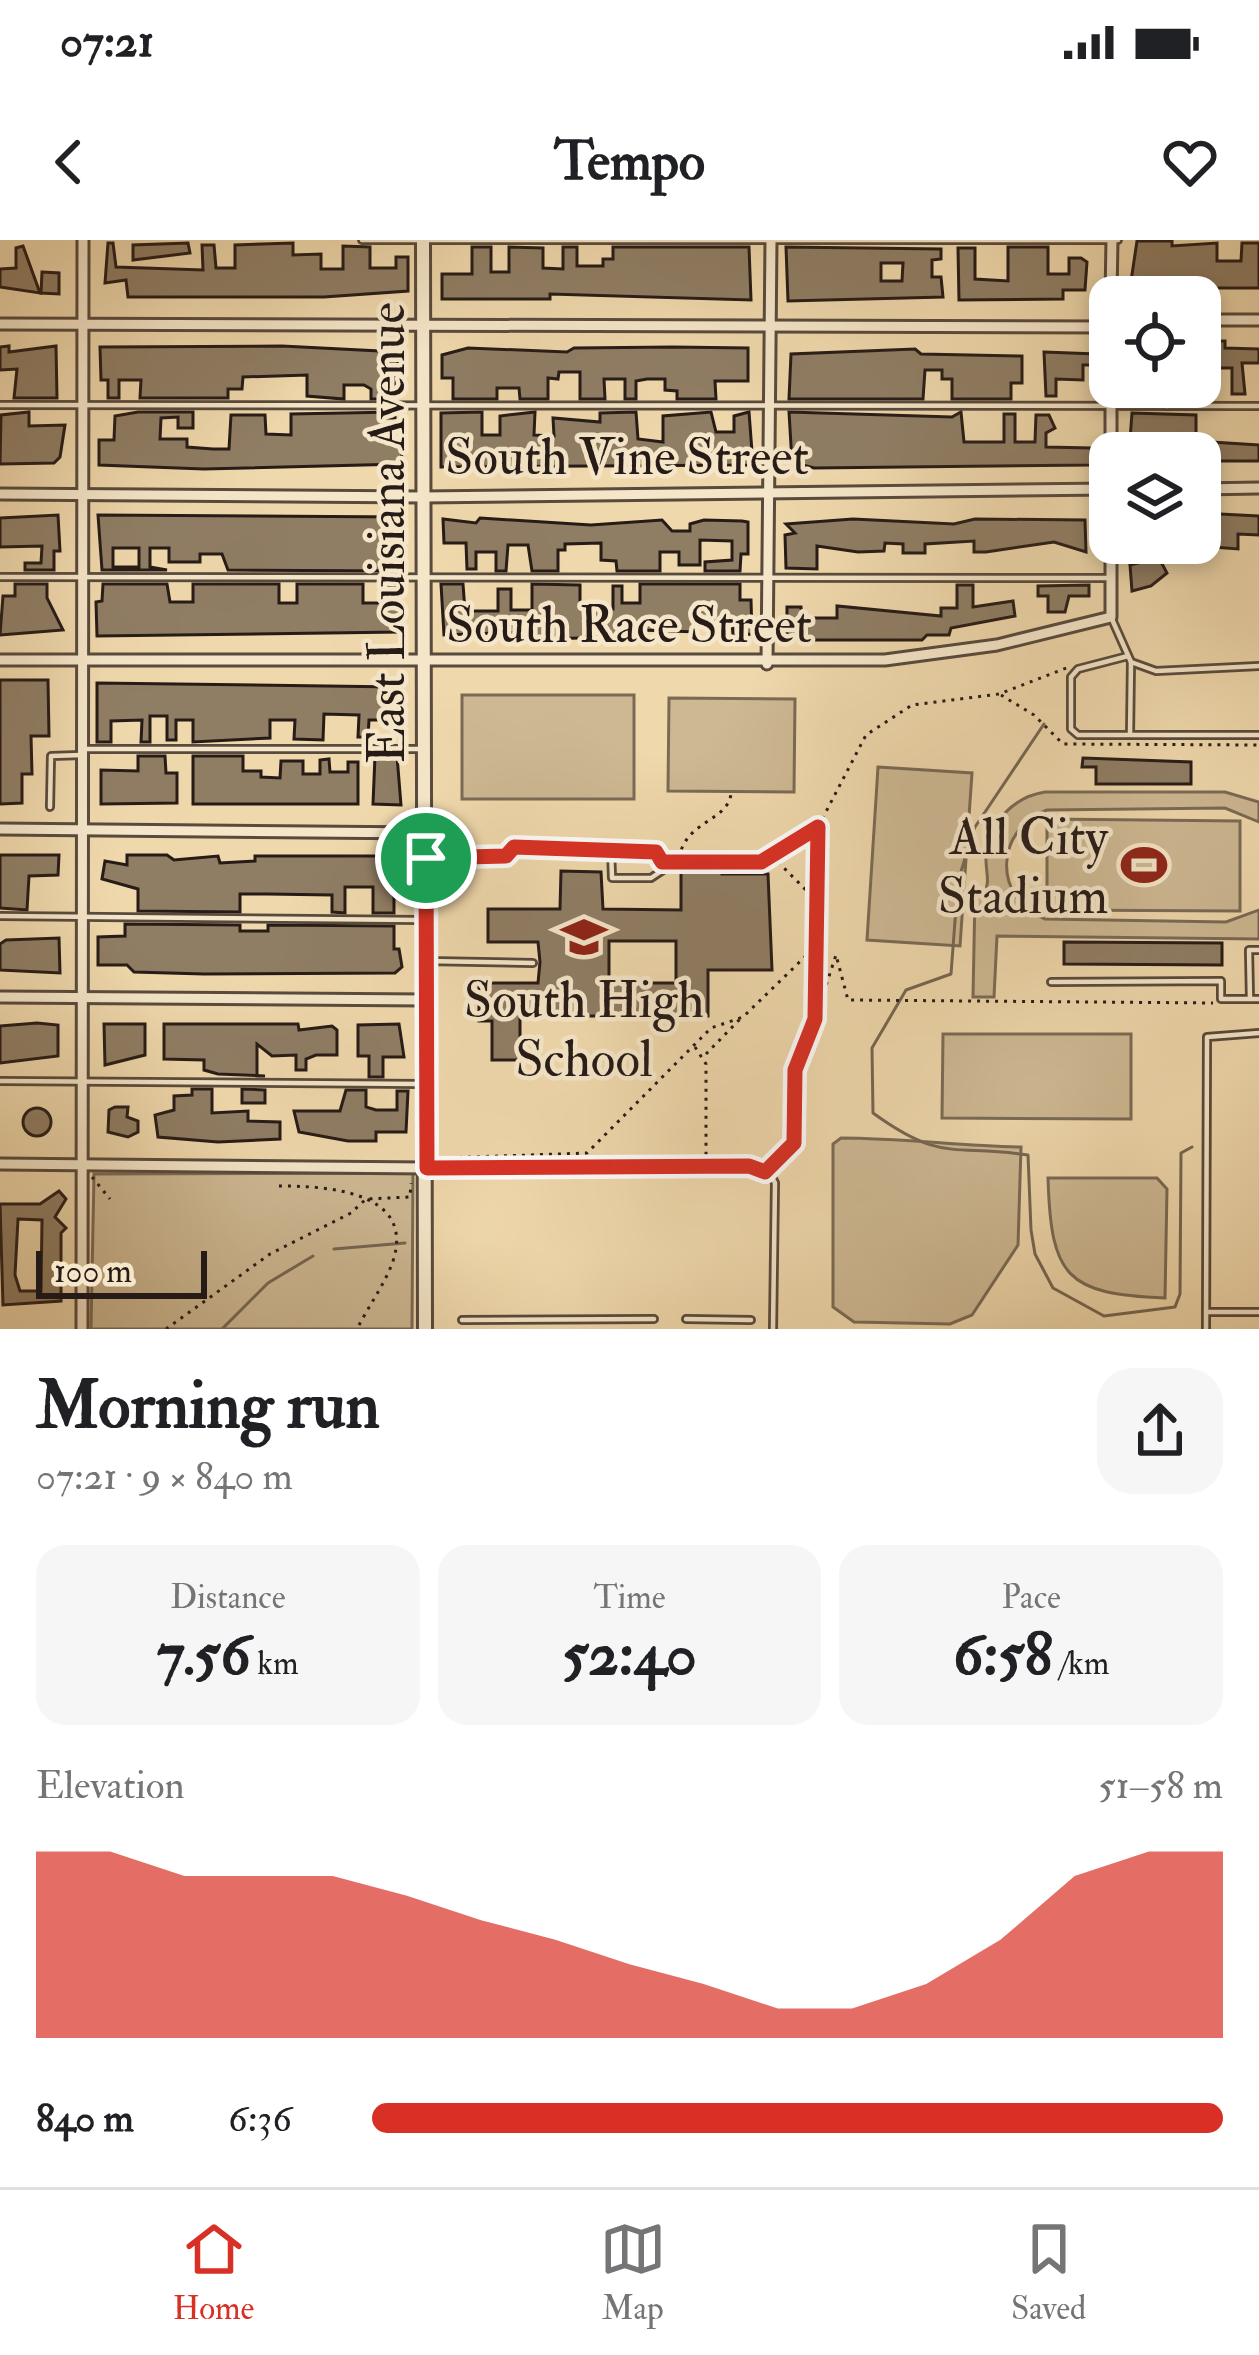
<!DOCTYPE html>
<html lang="en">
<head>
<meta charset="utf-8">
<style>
	body { margin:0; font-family:"IM FELL Double Pica",serif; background:#f6f6f6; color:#202124; height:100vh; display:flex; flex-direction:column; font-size:45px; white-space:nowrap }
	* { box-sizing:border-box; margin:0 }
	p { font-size:39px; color:#757577 }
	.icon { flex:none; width:66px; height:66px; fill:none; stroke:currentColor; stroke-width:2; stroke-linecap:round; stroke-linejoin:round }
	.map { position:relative; height:1089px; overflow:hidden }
	.side { display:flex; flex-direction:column; background:#fff; flex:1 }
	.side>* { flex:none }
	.controls { position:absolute; left:1089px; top:36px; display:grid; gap:24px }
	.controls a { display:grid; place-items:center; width:132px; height:132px; border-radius:24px; background:#fff; box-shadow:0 6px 18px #0003; font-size:60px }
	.scale { position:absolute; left:36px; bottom:30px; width:171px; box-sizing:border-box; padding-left:12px; border:6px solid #261b17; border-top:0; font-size:33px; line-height:42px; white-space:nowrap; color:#261b17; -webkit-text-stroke:9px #f5e6c9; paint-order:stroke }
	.pin { position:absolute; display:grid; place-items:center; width:102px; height:102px; color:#fff; margin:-51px; border:6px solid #fff; border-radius:50%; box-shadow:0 3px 12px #0007 }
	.round { display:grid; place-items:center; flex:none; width:126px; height:126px; border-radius:36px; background:#f6f6f6 }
	.headline { display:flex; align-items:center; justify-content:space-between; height:204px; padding:0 36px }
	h1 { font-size:66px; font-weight:800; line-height:90px }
	.figures { display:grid; grid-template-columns:repeat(3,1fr); gap:18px; height:204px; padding:12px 36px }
	.figures div { display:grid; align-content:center; border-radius:30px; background:#f6f6f6; text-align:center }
	.figures b { font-size:60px; font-weight:800 }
	.figures small { font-size:33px; font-weight:400 }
	.figures p { font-size:33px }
	.chart { height:336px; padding:24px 36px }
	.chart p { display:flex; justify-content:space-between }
	.chart svg { width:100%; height:216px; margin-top:12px; fill:#d93025; opacity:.7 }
	ul { padding:0 36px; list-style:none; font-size:39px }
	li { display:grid; grid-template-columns:192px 144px 1fr; align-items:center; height:90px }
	li i { height:30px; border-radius:15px; background:#d93025 }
	.status { display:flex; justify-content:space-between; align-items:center; height:84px; padding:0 60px; background:#fff; direction:ltr }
	.status svg { height:33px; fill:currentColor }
	header { display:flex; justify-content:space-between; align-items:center; height:156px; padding:0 36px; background:#fff; font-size:54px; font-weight:800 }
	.dock { display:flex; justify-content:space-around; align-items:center; height:168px; border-top:3px solid #e0e0e0; background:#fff; font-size:33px; color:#757577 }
	.dock a { display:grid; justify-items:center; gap:6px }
	.dock .on { color:#d93025 }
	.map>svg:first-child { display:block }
	.green { fill:#cdb893; stroke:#7a6a55; stroke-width:3 }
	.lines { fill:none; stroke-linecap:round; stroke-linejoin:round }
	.stream { stroke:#766652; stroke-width:3 }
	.building { fill:#8f7d64; stroke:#261b17; stroke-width:3; fill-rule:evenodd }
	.service-casing { stroke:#584a3c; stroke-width:10 }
	.minor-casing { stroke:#584a3c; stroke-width:15 }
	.tertiary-casing { stroke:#584a3c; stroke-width:18 }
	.path { stroke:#261b17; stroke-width:3; stroke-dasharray:3 6; stroke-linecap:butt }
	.service { stroke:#f5e6c9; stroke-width:4.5 }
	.minor { stroke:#f5e6c9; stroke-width:9 }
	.tertiary { stroke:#f5e6c9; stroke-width:12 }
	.route-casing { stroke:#fff; stroke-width:24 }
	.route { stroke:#d93025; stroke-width:15 }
	.labels { text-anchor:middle; stroke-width:9; stroke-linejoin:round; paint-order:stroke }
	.street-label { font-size:51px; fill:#261b17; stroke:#f5e6c9 }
	.poi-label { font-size:51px; fill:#261b17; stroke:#f5e6c9; text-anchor:end }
</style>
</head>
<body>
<div class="status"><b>07:21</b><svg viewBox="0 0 49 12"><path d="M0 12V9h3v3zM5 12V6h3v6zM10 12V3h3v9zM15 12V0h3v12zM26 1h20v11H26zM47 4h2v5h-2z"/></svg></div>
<header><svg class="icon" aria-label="back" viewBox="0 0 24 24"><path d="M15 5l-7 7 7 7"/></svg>Tempo<svg class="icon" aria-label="heart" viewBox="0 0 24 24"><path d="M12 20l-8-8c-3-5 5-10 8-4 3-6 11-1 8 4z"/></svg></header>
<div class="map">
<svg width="1259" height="1089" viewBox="0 0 1259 1089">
	<rect width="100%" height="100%" fill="#efd8ac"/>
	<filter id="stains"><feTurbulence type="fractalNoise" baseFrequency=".00167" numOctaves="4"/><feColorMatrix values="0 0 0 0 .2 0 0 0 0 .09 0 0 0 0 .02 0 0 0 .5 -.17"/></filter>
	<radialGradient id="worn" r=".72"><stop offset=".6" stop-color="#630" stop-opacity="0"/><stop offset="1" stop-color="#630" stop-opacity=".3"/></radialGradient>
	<g class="green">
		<rect x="462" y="455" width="172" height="104"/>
		<path d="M669,458L795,459L794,552L668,551Z"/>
		<path d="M878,527L972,533L960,706L867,700Z"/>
		<path d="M1045,552H1225L1259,562V582L1225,568L1047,570C995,589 992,658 1045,679L1226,682L1259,670V699L997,696L994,757H973L975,655H984C991,641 985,630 986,615C989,583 1013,557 1045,552Z"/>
		<path d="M1047,579L1240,581V671L1047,670Z"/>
		<path d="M943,794H1131V879L942,878Z"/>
		<path d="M841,898C902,898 960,906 1021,907L1018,1005L972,1075L950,1084L854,1082L833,1067V904Z"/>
		<path d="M413,933L412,1089H91L94,934Z"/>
		<path d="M1048,938H1157L1167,949L1165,1058C1066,1054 1051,1037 1048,938Z"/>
	</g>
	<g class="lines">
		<g class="stream">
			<path d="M1044,484L975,587L958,641L951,734L906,750L872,808L873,873C942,923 952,904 1028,915L1031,990L1035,1014L1053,1048L1104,1076L1175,1067L1180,1054L1181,913L1192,907"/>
			<path d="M334,1009L405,1003"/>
			<path d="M222,1089L268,1043L313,1016"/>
		</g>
	</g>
	<g class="building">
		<path d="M1137,1H1172V6L1217,3V21H1241L1242,3H1259V48H1130Z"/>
		<path d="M108,3H113L116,27L203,30L202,5H214L216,28H235V5L293,3V15L321,14V29H343V6L370,7V28H396V17H408V51L324,57H128L126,40L105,43Z"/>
		<path d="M188,3L190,13L133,20V5Z"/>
		<path d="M23,6L40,53L0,47V29L16,28V8Z"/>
		<path d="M472,7H491V32H509V7L543,8V28L563,29V7H577V26H603V19H613V7H749L751,60L550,54V59H442V34H472Z"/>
		<path d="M786,7L941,9V19L932,20V37H941L943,57L788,61ZM881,23H903L902,41H881Z"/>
		<path d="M1008,7H1048V34H1069V18H1081L1087,22L1085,50H1063V59L959,60L958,8H975V39L1008,41Z"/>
		<path d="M42,32L59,33V54L41,53Z"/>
		<path d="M1212,101H1225V108L1259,109V123H1242L1245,154H1232V128H1209Z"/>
		<path d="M9,106V112L56,106L57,158H14L17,129L0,130V107Z"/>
		<path d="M282,106L399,112L395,159H371V149L364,145H344V159L307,156V135L243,137L242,149H228V158H140L141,140H119V158H108V140H101L100,107Z"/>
		<path d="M673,107L748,108V141H715L716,159H677V151L665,150V139H647L636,141V159H625V139H604L605,159H580V132H559L558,139L548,138V159H520L519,148H497V159H453V138H442V115L468,108L567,112L574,108Z"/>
		<path d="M915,109L921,114L1022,116V143H1011V159H952V139H942V130H925L923,159H789L791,114Z"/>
		<path d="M1044,112L1096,114V125H1083V140L1056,139V156H1046Z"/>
		<path d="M29,172V186L65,185L60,217L54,223L0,224L1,175Z"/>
		<path d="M138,172H193V188H178V177L161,178L160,199H187V207L213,209H229L231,175H265L266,194L291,195V174L395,172V178H383V199H401L402,224L204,229L99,225V200H114L115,176Z"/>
		<path d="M482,172V195H500V176L535,172L534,195L554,196L553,178L600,182V173L636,172L638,199L663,202V176L711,172L716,192H734V176L749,172L753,225L441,227V173Z"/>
		<path d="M789,172L952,177L961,172L964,202H1004V174H1015V202H1035L1036,175H1049L1055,188L1046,193V207L1091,208V225L814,228L792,222Z"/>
		<path d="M1132,173L1196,175V201L1259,205V221H1209L1200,213H1129Z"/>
		<path d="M1200,273L1259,276V295L1238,294V309L1200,306Z"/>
		<path d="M58,275L60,311H54V330H25V323H41L42,306L0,307V278Z"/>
		<path d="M98,275L405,277V331L228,330L222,314H200V322H169V308H150V327L167,330H102ZM113,308H139V327H113Z"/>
		<path d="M480,278L591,285L662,280L672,291H690V284L704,280L742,281L748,282V314H741L740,331H705V322L732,320V301L700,300V325H679V312H660V331H617L616,321L601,320V303L565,304V310H558V331H532L528,305H508L506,331H496V312H476V329H467L466,303H444L443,279L476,283Z"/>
		<path d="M853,279L954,284L975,279L1085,280L1086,312L1054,302L986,312H974V301L925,304V313H903V304L885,303L884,311L858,312L817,306V329L786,328L785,295L795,293L786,284Z"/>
		<path d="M1153,307L1167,333L1151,346L1132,351L1130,325L1142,322L1139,311Z"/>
		<path d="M15,344H47V358L63,390L0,395L3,356H15Z"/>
		<path d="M103,344H167L170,362H193V344H279V363H297V344H363V363H383V344H396L400,392L97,396L96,362L102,361Z"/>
		<path d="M441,344H463L465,371H498V349H511V370H532V344L580,345V366L586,370L613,369V346H622V363H640V344H740V360H751L752,394L733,395L732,381H712L697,384V392L640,390L637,396L522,400L520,392L444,395Z"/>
		<path d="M957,345H973V367L1013,361L1015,376L951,388L949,395H927L922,400H787V367H801L802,378H837V366L941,376V368H957Z"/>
		<path d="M1089,345V356H1069L1065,372H1048V356H1038V346Z"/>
		<path d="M0,440H48L49,496H31L32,534H22V563L0,564Z"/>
		<path d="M97,443L398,447L404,460L398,480H369L368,497H358L359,475L324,474L323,500L294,499L295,480H270V498L193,502V480H176V500H167V476H150V502H141L142,480L111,481V502H97Z"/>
		<path d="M138,516H165L166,533H177V563L101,564V530L138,531Z"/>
		<path d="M193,516H243V531H261V537L280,538L281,521H303V534H320V520L329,519L330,532H348V522H358V564H193Z"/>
		<path d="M375,516H397L401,565L373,564Z"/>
		<path d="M1083,518L1191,522V544H1096V527H1082Z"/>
		<path d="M0,615H59L58,635L29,636L27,670L0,668Z"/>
		<path d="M127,615H167L174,620L218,616L220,623L255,621V616H400L403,646L394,645V673H373V647H345V673L332,672V655L267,654H240V672L138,671V649L102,639L105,621L127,625Z"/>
		<path d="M681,625H722V634H768L772,730H708V776H520V820H492V781H479V743H538L540,722L538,702H488V669H560L561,631L601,632L603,669L681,670ZM609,701H676V743H609Z"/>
		<path d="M125,684L240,685V691H268V685L394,686V709H399L402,727L395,733L204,734L134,732L127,725H98V697L125,696Z"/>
		<path d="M59,698L60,733L0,730V704L6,700Z"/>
		<path d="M1064,702L1222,703V725L1064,724Z"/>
		<path d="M37,783L58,785V816L0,823V786Z"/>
		<path d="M104,784H145V815L105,825Z"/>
		<path d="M164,784H298L299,790L332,786L337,790V815H316L306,819V830H296V815L272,816L257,804V836H265L218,834L204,830V820L164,819Z"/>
		<path d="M399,784L404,817H383V837H369V816H358V785Z"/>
		<path d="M192,849H212V873L248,871V881L280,882V899L218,902L158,897L155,875L174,870V856L192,855Z"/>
		<path d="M242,849L265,850V863H242Z"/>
		<path d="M346,850H366V867L376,870H397V851H408L406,892H376V901H348L299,892L294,871H340Z"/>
		<path d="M115,867H128L127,877L138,881V892L128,897L108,892L109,870Z"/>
		<circle cx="37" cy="882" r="14"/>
		<path d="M59,951L66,959L55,977L66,988L61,993V1061L3,1065L0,964H40ZM18,979L42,980L41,1051H20L15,1035Z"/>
	</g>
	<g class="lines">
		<g class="service-casing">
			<g id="service">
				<path d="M362,0H1118"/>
				<path d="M0,165L1259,166"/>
				<path d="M1167,166L1178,147"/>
				<path d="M0,337L1110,338"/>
				<path d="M1111,377L1131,422L1130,495H1259"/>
				<path d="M1128,416L1078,429L1071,437V489L1078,495H1129"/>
				<path d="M1131,422L1156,431L1259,426"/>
				<path d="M82,509H418"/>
				<path d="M50,567L51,516L82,515"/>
				<path d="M426,618L506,616L514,607L656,612L663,630L651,638H612L611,608"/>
				<path d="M0,676L421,680"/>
				<path d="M426,721L533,723"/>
				<path d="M1051,742L1221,741V759H1259"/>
				<path d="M1250,759L1249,710H1259"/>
				<path d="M0,841L421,844"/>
				<path d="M430,928L749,926L771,935L775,943L773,1089"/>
				<path d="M1206,1072H1259"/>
				<path d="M686,1079L751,1080"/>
				<path d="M462,1080L654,1079"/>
				<path d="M1206,1089L1207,797L1259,793"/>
			</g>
		</g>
		<g class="minor-casing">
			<g id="minor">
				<path d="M1111,57L1112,0"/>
				<path d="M1200,80H1259"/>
				<path d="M0,84L1110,87"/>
				<path d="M1111,213V147"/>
				<path d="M1200,249L1259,248"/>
				<path d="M0,254L423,257L1110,249"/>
				<path d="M0,420H885L997,405L1111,377V303"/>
				<path d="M767,424L771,0"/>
				<path d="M0,589L426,593"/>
				<path d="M0,757L426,760"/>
				<path d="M0,924L427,928"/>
				<path d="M82,1089L83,0"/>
			</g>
		</g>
		<g class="tertiary-casing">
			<path id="tertiary" d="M423,0L425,1089"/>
		</g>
		<g class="path">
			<path d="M1001,455L1034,475L1063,504L1259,505"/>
			<path d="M679,618C686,580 727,582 731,554"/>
			<path d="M763,621L816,588"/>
			<path d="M670,622H778L814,658"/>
			<path d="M813,711L815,773"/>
			<path d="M815,779L836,715L848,760L1213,763"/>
			<path d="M695,807L706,824V919"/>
			<path d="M706,814L741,778"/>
			<path d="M441,918L587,913L711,788L743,777L813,709L818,587L866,495L912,465L999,454L1069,427"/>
			<path d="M769,927L793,903L795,830L814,783"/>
			<path d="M92,937L110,959"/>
			<path d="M279,946C324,946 416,950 393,1021C385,1044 368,1067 357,1089"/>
			<path d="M166,1089L270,1014L351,973L366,959L410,957L411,943"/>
		</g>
		<use href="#service" class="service"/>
		<use href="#minor" class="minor"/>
		<use href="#tertiary" class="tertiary"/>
	</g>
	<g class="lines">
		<g class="route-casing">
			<path id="route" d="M818,587L815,779L795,830L794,903L765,932L749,926L427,928L426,618L506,616L514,607L656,612L662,622H761Z"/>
		</g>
		<use href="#route" class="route"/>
	</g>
	<defs>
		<g id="stadium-bare" transform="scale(3.6)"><path d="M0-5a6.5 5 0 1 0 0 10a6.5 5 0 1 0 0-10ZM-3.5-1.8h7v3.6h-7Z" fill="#8f2418" stroke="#f5e6c9" stroke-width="2.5" paint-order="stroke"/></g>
		<g id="school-bare" transform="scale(3.6)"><path d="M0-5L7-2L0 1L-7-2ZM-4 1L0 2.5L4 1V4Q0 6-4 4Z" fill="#8f2418" stroke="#f5e6c9" stroke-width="2.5" paint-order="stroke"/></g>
	</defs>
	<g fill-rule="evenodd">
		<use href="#stadium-bare" x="1144" y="625"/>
		<use href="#school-bare" x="584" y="697"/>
	</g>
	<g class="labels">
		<g class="street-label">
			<text x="627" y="234">South Vine Street</text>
			<text transform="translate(386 293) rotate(-90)" y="18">East Louisiana Avenue</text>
			<text x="629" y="402">South Race Street</text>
		</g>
		<g class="poi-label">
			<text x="1108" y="614">All City<tspan x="1108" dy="59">Stadium</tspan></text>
			<text x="584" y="777" text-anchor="middle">South High<tspan x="584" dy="59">School</tspan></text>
		</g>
	</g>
	<rect width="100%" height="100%" filter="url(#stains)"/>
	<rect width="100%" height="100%" fill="url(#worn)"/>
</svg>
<div class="controls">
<a><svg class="icon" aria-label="locate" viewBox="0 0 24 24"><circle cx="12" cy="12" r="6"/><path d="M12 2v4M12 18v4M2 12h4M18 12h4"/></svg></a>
<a><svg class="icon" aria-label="layers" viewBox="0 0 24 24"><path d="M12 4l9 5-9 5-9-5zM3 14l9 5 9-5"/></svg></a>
</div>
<div class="scale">100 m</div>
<div class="pin" style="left:426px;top:618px;background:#1e9e55"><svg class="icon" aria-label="arrive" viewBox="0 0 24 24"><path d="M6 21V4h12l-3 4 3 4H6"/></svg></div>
</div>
<section class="side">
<div class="headline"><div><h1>Morning run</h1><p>07:21 · 9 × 840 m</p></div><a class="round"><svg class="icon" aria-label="share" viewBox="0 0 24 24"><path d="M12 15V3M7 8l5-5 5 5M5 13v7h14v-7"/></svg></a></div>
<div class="figures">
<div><p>Distance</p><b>7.56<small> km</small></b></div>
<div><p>Time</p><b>52:40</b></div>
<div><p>Pace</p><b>6:58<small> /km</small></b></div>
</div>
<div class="chart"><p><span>Elevation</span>51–58 m</p>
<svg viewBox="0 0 160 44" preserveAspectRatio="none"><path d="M0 44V6L10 6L20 11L30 11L40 11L50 15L60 20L70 24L80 29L90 33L100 38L110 38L120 33L130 24L140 11L150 6L160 6V44z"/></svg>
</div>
<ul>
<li><b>840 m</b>6:36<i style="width:100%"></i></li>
</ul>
</section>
<nav class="dock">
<a class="on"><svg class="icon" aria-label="home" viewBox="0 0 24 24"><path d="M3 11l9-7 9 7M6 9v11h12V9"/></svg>Home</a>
<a><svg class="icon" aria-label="map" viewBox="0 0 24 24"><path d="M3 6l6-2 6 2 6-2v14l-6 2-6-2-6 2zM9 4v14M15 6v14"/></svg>Map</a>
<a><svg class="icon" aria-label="saved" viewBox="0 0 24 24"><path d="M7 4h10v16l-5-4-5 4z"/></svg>Saved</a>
</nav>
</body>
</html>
